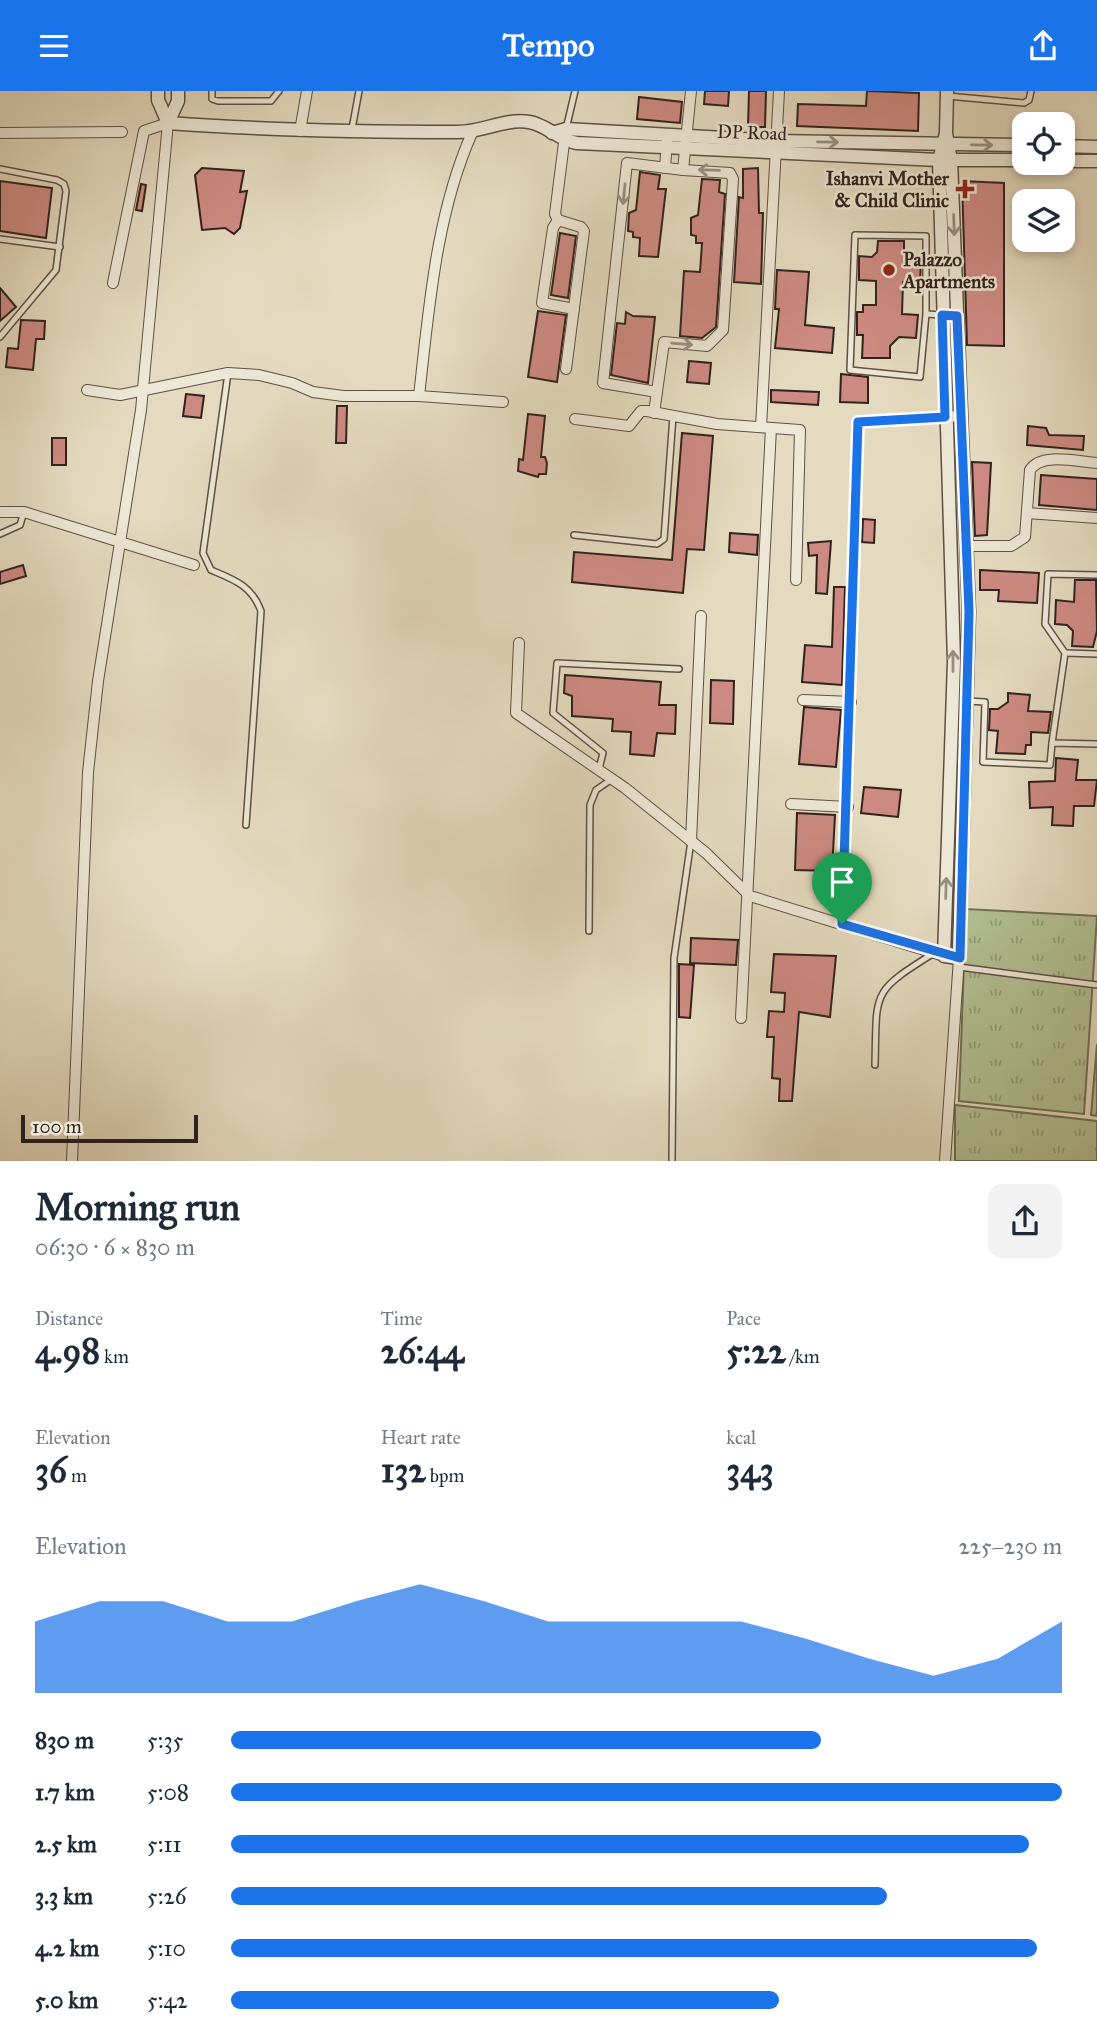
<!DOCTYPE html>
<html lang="en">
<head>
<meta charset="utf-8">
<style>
	body { margin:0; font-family:"IM FELL Great Primer",serif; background:#f2f2f3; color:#1f2937; height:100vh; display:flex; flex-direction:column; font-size:26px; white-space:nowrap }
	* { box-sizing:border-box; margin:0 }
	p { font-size:23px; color:#747a83 }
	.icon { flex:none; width:38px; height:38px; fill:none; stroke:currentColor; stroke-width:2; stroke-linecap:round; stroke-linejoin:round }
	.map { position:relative; height:1070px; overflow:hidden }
	.sheet { display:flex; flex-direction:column; background:#fff; flex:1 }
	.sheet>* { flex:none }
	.controls { position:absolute; left:1012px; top:21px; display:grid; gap:14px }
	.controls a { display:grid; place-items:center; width:63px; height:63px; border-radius:14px; background:#fff; box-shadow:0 4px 10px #0003; font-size:35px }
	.scale { position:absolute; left:21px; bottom:18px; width:177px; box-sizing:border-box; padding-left:7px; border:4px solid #31221c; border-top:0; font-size:19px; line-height:24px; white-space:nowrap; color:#31221c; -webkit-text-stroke:5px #ede7d5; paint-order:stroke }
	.pin { position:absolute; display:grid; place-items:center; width:60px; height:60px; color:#fff; margin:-72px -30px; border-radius:50% 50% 50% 0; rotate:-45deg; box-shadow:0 0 7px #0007 }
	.pin .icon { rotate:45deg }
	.round { display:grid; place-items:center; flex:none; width:74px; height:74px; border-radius:14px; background:#f2f2f3 }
	.headline { display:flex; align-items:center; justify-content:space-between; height:119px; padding:0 35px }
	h1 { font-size:38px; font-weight:700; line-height:52px }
	.figures { display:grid; grid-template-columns:repeat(3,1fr); gap:10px; height:119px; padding:7px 35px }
	.figures div { display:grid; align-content:center }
	.figures b { font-size:35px; font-weight:700 }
	.figures small { font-size:19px; font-weight:400 }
	.figures p { font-size:19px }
	.chart { height:196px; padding:14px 35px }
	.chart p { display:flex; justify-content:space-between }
	.chart svg { width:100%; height:126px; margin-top:7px; fill:#1a73e8; opacity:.7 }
	ul { padding:0 35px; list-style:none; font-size:23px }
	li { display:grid; grid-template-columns:112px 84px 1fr; align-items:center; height:52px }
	li i { height:18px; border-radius:9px; background:#1a73e8 }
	header { display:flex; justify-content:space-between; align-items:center; height:91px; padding:0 35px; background:#1a73e8; color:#fff; font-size:32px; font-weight:700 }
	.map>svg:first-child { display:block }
	.grass { fill:url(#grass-tufts); stroke:#727158; stroke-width:2 }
	.building { fill:#cd8a82; stroke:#31221c; stroke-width:2 }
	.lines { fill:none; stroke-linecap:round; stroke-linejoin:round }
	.service-casing { stroke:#5e5045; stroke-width:8 }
	.minor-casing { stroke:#5e5045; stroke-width:12 }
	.tertiary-casing { stroke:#5e5045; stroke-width:15 }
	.service { stroke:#ede7d5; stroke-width:5 }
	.minor { stroke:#ede7d5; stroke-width:10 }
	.tertiary { stroke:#ede7d5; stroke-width:12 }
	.oneway { stroke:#988e82 }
	.route-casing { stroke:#fff; stroke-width:14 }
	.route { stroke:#1a73e8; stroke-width:9 }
	.poi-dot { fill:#8f2418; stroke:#ede7d5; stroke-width:2.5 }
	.labels { text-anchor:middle; stroke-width:5; stroke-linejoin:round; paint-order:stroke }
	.street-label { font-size:19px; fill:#31221c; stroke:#ede7d5 }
	.poi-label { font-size:19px; font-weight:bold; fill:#31221c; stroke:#ede7d5; text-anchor:end }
</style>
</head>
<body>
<header><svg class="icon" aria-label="menu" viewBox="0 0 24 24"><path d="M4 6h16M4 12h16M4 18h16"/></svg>Tempo<svg class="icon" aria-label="share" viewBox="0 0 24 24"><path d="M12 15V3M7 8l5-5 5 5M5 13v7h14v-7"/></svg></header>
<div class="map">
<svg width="1097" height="1070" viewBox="0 0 1097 1070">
	<defs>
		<pattern id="grass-tufts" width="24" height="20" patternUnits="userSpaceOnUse" patternTransform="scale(1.75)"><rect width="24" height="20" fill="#b2c093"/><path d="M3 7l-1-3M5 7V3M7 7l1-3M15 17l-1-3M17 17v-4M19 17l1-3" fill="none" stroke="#919c77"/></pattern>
	</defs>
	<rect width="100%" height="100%" fill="#e4dabf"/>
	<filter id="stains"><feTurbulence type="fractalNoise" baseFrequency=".00286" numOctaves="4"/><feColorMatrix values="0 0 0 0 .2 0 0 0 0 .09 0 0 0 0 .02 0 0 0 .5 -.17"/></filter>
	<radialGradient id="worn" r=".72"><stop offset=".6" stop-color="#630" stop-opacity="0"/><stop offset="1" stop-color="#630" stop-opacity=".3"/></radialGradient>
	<g class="grass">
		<path d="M966,818L1097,825L1084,1023L959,1010Z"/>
		<path d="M1097,953V1025L1091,1024Z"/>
		<path d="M955,1014L1097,1030V1070H955Z"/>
	</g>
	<g class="building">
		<path d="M705,0H729L728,15L704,13Z"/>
		<path d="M749,0H766L765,36H748Z"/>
		<path d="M867,0L919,2L918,40L797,35L798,13L866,15Z"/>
		<path d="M639,6L682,11L680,32L637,28Z"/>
		<path d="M202,77L244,80L240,101L247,100L240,137L234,143L225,137L202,139L195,84Z"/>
		<path d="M758,77L759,122H763L761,193L734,191L739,106L743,107V78Z"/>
		<path d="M640,81L660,84L658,98H666L658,166L639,165L640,147L633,146V141L628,140L629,122L636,119Z"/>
		<path d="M702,88L720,89L719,101L725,103L716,236L702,247L680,245L684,180L700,181L702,152H696V145L691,144V127L698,124Z"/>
		<path d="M0,90L52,97L46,147L0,140Z"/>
		<path d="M962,90L1004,92V255L967,254Z"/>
		<path d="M141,93L146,94L142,120L136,119Z"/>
		<path d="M560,142L576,145L568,207L551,204Z"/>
		<path d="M878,150H904V167L921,168L920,192L903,191L902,223L918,224L916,247L899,246L890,255V267H862L863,244H857V221H863V214H876V190L859,189V165L872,166L877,161Z"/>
		<path d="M777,179L809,181L805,234L834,237L832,262L775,257L779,218H775Z"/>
		<path d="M0,197L16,216L0,230Z"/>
		<path d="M538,220L566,224L557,291L528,286Z"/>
		<path d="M626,221L633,225L655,226L648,292L611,284L617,232L625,233Z"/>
		<path d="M21,229L45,230L44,248H36L33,279L6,276L8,257L18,258Z"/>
		<path d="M689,270L711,272L709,293L687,291Z"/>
		<path d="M841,283L868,286V312L840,311Z"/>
		<path d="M771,299L819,301L818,314L771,311Z"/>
		<path d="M186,303L204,305L201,327L183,325Z"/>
		<path d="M337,315H347L346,352H336Z"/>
		<path d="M528,323L545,325L541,366H545L547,372L546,383H539L538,386L518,380L519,368L523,369Z"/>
		<path d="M1028,335L1046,337L1049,344L1084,345L1083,359L1027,354Z"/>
		<path d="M682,342L713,345L704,459L687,458L683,502L572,491L574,461L672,469Z"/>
		<rect x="52" y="347" width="14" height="27"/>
		<path d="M972,371L991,372L987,444L975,445Z"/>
		<path d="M1041,384L1097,388V419L1039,414Z"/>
		<path d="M863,428L875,429L874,452L862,451Z"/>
		<path d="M730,442L758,444L757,464L729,461Z"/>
		<path d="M831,450L827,503L816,502L817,464L809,465L808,452Z"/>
		<path d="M23,474L26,485L0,493V481Z"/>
		<path d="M980,479L1039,482L1037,512L998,510L999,499H980Z"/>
		<path d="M1075,489H1096L1097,540L1093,556L1072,555L1073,540L1067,534L1055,533L1056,509L1074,511Z"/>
		<path d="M834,496H845L842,594L802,591L805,554L832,556Z"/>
		<path d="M565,584L661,591L659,614H676L675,643L657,642L654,665L630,663L631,641L612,640L613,628L572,625V605L564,602Z"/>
		<path d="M711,589L734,590L733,633L710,632Z"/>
		<path d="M1008,602L1030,604L1028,620L1051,621L1048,642L1031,641V654H1026L1025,663L996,662L998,640L989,639L990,618H998L1008,611Z"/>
		<path d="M804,616L841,619L836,676L799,673Z"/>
		<path d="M1056,667L1078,669L1076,689H1097L1094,715H1074L1073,735L1052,734L1053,716L1030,717L1029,691L1055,690Z"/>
		<path d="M864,696L901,699L898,726L861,722Z"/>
		<path d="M797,722L835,724L832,780L795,779Z"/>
		<path d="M691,847L738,849L736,874L690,872Z"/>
		<path d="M774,863L836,865L830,926L799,921L792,1010H779L780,988L772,987L774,946H767L769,920L784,921L785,902L771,901Z"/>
		<path d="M679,873L694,874L690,927L679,926Z"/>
	</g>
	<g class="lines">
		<g class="service-casing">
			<g id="service">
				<path d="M212,0V8L218,10H271L279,0"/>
				<path d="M948,5L1024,12L1029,9L1031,0"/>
				<path d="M352,38L359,0"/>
				<path d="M566,38L575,0"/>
				<path d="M0,78L57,89L64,93L66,100L56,179L0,246"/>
				<path d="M0,148L60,156"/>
				<path d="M926,223V145L855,144L850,279L920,286L926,223L942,224"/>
				<path d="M228,282L203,462L211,479C235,489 252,495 261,520L246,734"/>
				<path d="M0,443L20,434L24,421"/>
				<path d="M574,444L657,453L664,448L673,325"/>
				<path d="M1065,562L1097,563"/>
				<path d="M968,610L985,611L983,671L1050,674L1052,652L1097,653"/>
				<path d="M1052,652L1065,562L1045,533L1048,483L1097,484"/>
				<path d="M599,678L603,662L553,622L557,572L679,578"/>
				<path d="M589,840L590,714L596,699L612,688"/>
				<path d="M959,876L1097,894"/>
				<path d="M875,974C877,900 870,902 934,862"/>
				<path d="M672,1070L674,867L691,750"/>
			</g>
		</g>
		<g class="minor-casing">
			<g id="minor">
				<path d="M300,40L307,0"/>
				<path d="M0,42L122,41"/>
				<path d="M565,44L555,123L558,129L581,136L584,140L566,278"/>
				<path d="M665,77L667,50"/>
				<path d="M558,129L553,137L542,212L574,218"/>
				<path d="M87,299L120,304L228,282L259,284L292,292L313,301L343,305H419L503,311"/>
				<path d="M657,301L603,292L627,72L683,79L691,0"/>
				<path d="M419,305C429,217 436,123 472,42"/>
				<path d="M654,322L664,251L707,255L723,239L733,88L730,82L683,79"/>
				<path d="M575,328L629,335L641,320H647L717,333L800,339L796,489"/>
				<path d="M761,336L779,0"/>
				<path d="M0,421H24L194,474"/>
				<path d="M1027,422L1097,427"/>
				<path d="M967,455H1011L1025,446L1030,379C1041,361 1079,371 1097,372"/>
				<path d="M519,552L516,622L625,697L706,762L750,805L944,865"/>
				<path d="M803,609L851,611"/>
				<path d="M791,713L848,716"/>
				<path d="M691,750L701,525"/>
				<path d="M842,833L858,331L961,325"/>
				<path d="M741,927L771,337"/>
				<path d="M72,1070L88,681L98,590L141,319L168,32L144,40L113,192"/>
				<path d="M945,1070L959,867"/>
			</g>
		</g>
		<g class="tertiary-casing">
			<g id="tertiary">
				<path d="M158,0V9L168,32"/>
				<path d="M168,32C264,39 360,41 456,41C481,42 504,27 529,31C547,34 559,49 577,52L939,69H1024"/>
				<path d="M168,32L178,10V0"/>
				<path d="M552,42L566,38L775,50L1024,54"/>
				<path d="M946,42L951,69L969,521L959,867L944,865L954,570L939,69L946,42L947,0"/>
				<path d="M1062,55L1097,56"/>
				<path d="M1062,70H1097"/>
			</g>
		</g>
		<use href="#service" class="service"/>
		<use href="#minor" class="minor"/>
		<use href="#tertiary" class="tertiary"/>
	</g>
	<defs><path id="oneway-shaft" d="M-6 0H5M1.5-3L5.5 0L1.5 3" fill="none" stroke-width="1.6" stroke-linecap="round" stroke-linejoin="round" transform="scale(1.75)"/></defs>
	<g class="oneway">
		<use href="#oneway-shaft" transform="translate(828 51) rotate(1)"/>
		<use href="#oneway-shaft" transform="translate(982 54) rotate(1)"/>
		<use href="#oneway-shaft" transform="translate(709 79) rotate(-178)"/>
		<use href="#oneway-shaft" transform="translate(624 103) rotate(96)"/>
		<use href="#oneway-shaft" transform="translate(954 134) rotate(88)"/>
		<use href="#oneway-shaft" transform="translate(682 253) rotate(5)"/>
		<use href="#oneway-shaft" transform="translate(953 570) rotate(-90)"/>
		<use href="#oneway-shaft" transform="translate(946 797) rotate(-88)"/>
	</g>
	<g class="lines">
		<g class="route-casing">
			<path id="route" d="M942,224L957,225L969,521L960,867L842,833L858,331L945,326Z"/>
		</g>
		<use href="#route" class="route"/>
	</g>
	<g class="poi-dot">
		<path d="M961.5 87.5h7v7h7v7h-7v7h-7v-7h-7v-7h7z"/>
		<circle cx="889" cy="179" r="7"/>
	</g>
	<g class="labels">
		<g class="street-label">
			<text transform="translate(752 41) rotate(2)" y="7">DP Road</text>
		</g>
		<g class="poi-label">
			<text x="949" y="94">Ishanvi Mother<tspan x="949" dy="22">&amp; Child Clinic</tspan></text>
			<text x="903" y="175" text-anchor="start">Palazzo<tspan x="903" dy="22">Apartments</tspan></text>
		</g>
	</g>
	<rect width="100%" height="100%" filter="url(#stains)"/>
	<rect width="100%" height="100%" fill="url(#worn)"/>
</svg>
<div class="controls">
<a><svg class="icon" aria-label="locate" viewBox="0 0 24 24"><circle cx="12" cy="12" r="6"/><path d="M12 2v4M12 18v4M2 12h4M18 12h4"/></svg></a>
<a><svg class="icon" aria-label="layers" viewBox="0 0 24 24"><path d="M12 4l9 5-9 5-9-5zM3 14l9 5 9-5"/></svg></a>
</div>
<div class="scale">100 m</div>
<div class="pin" style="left:842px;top:833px;background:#1e9e55"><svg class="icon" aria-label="arrive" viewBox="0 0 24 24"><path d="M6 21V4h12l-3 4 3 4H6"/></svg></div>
</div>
<section class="sheet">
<div class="headline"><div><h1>Morning run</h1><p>06:30 · 6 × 830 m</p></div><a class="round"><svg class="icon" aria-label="share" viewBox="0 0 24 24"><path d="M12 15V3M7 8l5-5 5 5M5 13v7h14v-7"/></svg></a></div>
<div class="figures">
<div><p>Distance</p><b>4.98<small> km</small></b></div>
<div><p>Time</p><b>26:44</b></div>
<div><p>Pace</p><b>5:22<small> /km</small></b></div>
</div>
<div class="figures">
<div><p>Elevation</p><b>36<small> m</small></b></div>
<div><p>Heart rate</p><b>132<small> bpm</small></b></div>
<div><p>kcal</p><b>343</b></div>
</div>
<div class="chart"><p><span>Elevation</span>225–230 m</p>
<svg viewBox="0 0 160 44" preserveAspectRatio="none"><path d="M0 44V19L10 12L20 12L30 19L40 19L50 12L60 6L70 12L80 19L90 19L100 19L110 19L120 25L130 32L140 38L150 32L160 19V44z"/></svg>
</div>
<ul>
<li><b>830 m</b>5:35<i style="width:71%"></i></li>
<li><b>1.7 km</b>5:08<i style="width:100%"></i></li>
<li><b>2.5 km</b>5:11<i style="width:96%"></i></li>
<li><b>3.3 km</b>5:26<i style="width:79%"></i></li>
<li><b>4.2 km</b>5:10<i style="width:97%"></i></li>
<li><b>5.0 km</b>5:42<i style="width:66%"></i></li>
</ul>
</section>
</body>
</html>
